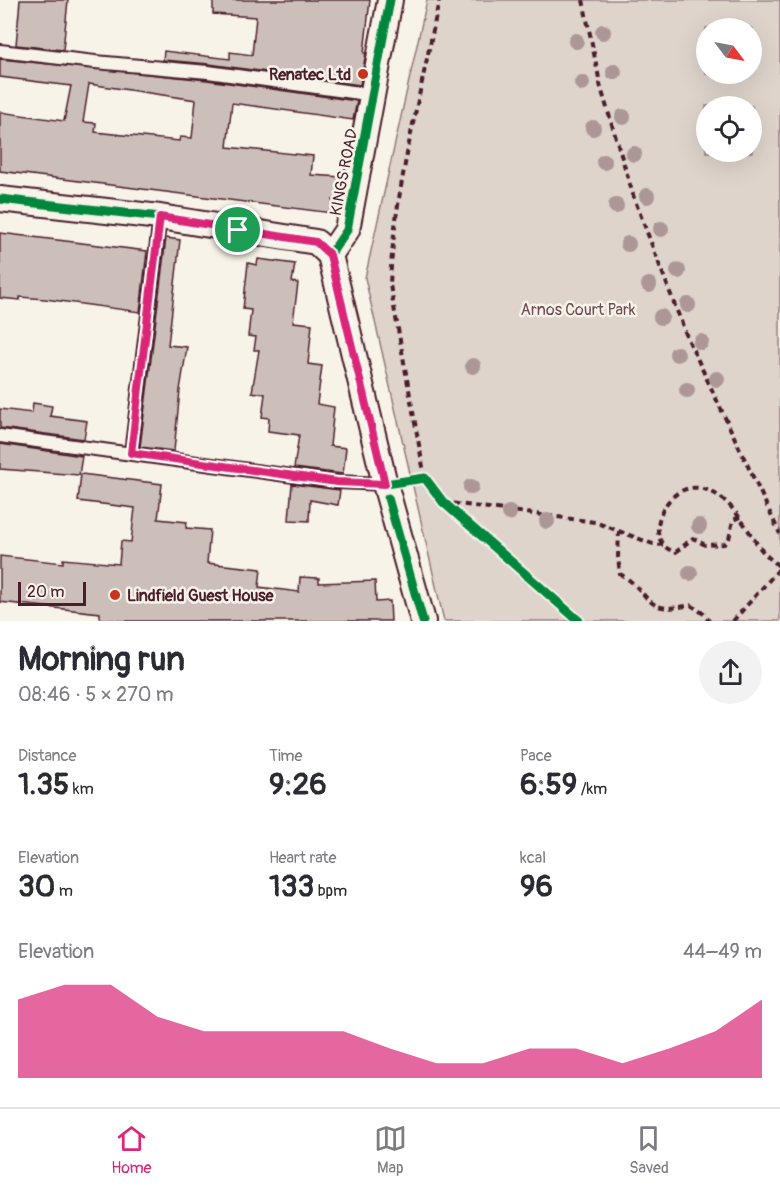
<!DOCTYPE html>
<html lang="en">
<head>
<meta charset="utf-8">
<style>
	body { margin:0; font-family:Pangolin,sans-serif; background:#f2f2f3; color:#2b2b33; height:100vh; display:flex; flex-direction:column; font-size:22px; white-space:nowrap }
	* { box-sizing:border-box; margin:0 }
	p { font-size:20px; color:#7c7c81 }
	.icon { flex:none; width:33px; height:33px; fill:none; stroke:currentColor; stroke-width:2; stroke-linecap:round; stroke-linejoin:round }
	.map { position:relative; height:621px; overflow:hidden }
	.sheet { display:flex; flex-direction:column; background:#fff; flex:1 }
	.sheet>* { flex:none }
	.needle { width:39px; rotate:122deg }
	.buttons { position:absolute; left:696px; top:18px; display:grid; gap:12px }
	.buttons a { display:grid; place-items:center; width:66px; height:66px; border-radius:50%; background:#fff; box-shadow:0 6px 24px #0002; font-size:30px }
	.scale { position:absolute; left:18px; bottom:15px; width:68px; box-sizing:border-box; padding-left:6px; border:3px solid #4a1f2b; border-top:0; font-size:16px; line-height:21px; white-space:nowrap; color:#4a1f2b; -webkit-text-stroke:4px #f7f3e8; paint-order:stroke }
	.pin { position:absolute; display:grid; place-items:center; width:51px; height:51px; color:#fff; margin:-26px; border:3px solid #fff; border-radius:50%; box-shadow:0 2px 6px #0007 }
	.round { display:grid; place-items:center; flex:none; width:63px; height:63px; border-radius:32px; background:#f2f2f3 }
	.head { display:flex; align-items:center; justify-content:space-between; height:102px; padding:0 18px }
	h1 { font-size:33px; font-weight:700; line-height:45px }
	.metrics { display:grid; grid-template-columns:repeat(3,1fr); gap:9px; height:102px; padding:6px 18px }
	.metrics div { display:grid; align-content:center }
	.metrics b { font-size:30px; font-weight:700 }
	.metrics small { font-size:16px; font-weight:400 }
	.metrics p { font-size:16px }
	.chart { height:168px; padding:12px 18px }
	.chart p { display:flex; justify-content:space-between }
	.chart svg { width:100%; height:108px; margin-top:6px; fill:#db2777; opacity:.7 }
	.tabs { display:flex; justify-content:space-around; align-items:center; height:84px; border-top:2px solid #e1e1e2; background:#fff; font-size:16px; color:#7c7c81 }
	.tabs a { display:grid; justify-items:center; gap:3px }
	.tabs .on { color:#db2777 }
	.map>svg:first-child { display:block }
	.green { fill:#ded4cc; stroke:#947a7c; stroke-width:1.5; fill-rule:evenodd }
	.building { fill:#ccbfb9; stroke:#4a1f2b; stroke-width:1.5; fill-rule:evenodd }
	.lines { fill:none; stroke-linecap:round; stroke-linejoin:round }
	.lane-casing { stroke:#4a1f2b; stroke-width:16 }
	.street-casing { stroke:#4a1f2b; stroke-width:28 }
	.path { stroke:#4a1f2b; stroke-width:4; stroke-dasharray:6 4.5; stroke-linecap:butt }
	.lane { stroke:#f7f3e8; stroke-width:12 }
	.street { stroke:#f7f3e8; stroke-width:24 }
	.cycleway-casing { stroke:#f7f3e8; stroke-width:13 }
	.cycleway { stroke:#00873e; stroke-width:9 }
	.tree { fill:#ac9796 }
	.route-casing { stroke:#fff; stroke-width:12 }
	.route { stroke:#db2777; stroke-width:8 }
	.poi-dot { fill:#c8321e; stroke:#f7f3e8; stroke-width:2 }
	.labels { text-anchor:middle; stroke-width:5; stroke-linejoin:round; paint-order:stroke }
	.poi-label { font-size:16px; font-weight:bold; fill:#4a1f2b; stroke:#f7f3e8; text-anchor:end }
	.street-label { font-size:16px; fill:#4a1f2b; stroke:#f7f3e8 }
	.park-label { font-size:16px; fill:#6f4c53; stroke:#f7f3e8 }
</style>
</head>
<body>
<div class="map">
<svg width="780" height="621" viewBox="0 0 780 621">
	<rect width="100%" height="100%" fill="#f7f3e8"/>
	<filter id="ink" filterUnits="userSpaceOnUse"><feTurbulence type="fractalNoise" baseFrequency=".0167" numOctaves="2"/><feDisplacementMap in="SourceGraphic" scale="12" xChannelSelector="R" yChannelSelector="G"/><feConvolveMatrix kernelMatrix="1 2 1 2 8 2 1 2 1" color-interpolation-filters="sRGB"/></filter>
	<g filter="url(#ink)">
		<path class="green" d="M427,0H780V621H444L365,278ZM752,28V74H706V28ZM752,106V152H706V106Z"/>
		<g class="building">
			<path d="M20,0H68L63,50L16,45Z"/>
			<path d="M213,0H370L364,53H366L360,85L209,64L163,60L164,51L230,59V52L252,55L256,17L213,14Z"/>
			<path d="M0,59L207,80L357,101L353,120L232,103L227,147L313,156L311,175L342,177L338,201L333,200L332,213L0,171V112L64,121L71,86L0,77ZM89,84L196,100L192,138L180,137L179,141L95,132L96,123L83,122Z"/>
			<path d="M0,233L147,251L140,312L45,299L20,297V300L0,298Z"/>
			<path d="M166,238L180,240L168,345L187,347L180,390L174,451L140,447Z"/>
			<path d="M258,259L295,264L292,282L298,283L293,322L312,324L308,364L322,366L317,404L334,407L330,446L346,448L343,474L294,468L299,435L268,431L269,418L262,417L265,394L252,392L259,350H254L256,337L248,336L251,310L243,309L248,263L257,265Z"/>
			<path d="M33,403L52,406L50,416L87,421L84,439L0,428V409L32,413Z"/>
			<path d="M0,444L82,456L79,475L0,469Z"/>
			<path d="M81,474L162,484L158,519L187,522L186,528L210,530L207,563L261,569L259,587L299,592L300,577L319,578V583L375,581L376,602L390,601L391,621H123L100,619V613L0,602V556L63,563V559L119,564L121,541L131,542L135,508L78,501Z"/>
			<path d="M292,484L340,490L338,505L310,500L309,521L289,520Z"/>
		</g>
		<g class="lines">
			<g class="lane-casing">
				<g id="lane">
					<path d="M0,51L95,62L208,72L374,95"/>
					<path d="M0,436L337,482L385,484"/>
					<path d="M131,453L160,217"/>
				</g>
			</g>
			<g class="street-casing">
				<g id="street">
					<path d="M390,0L347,230L330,255L385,484L423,621"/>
					<path d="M0,199L160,217L316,242L330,255"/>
				</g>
			</g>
			<g class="path">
				<path d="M583,0L601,88L634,198L687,337L780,534"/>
				<path d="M425,478L390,285C394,189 421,95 439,0"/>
				<path d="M443,502L595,522L653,544L663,545"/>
				<path d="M740,517L733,520L729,539L724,544L705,545L693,538L676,552C640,544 663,483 699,488C729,493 744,525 760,548C765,555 773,561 780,567"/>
				<path d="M619,531L618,557L620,574C653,593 642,616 691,605L704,614L709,621"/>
				<path d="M733,621L780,568"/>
			</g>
			<use href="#lane" class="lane"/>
			<use href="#street" class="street"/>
			<g class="cycleway-casing">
				<g id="cycleway">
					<path d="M390,0L347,230L330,255L385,484L425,478L443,502L579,621"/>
					<path d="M0,199L160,217L316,242L330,255"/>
					<path d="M388,498L423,621"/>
				</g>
			</g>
			<use href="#cycleway" class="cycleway"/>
		</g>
		<g class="tree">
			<circle cx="603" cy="32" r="8"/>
			<circle cx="576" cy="41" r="8"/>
			<circle cx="614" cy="72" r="8"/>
			<circle cx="582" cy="83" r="8"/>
			<circle cx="623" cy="117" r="8"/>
			<circle cx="593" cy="128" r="8"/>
			<circle cx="634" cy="154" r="8"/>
			<circle cx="604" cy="162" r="8"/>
			<circle cx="647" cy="196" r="8"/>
			<circle cx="616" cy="206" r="8"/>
			<circle cx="661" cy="229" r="8"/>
			<circle cx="628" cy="244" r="8"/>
			<circle cx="678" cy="271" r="8"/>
			<circle cx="649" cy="285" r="8"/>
			<circle cx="688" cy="305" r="8"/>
			<circle cx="661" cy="317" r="8"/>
			<circle cx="701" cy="342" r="8"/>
			<circle cx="677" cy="354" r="8"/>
			<circle cx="473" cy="366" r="8"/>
			<circle cx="717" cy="379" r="8"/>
			<circle cx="687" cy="390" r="8"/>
			<circle cx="471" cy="487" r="8"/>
			<circle cx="509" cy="513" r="8"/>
			<circle cx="547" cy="521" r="8"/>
			<circle cx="699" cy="526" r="8"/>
			<circle cx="690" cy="573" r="8"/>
		</g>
	</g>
	<g class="lines" filter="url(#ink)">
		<g class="route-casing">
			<path id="route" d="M160,217L316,242L330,255L385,484L337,482L131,453Z"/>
		</g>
		<use href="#route" class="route"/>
	</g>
	<g class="poi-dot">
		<circle cx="363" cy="74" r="6"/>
		<circle cx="115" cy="595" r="6"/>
	</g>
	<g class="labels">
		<g class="poi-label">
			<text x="351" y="80">Renatec Ltd</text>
			<text x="127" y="601" text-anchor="start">Lindfield Guest House</text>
		</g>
		<g class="street-label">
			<text transform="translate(343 172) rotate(-79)" y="6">KINGS ROAD</text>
		</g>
		<g class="park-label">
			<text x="578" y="315">Arnos Court Park</text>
		</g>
	</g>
</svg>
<div class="buttons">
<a><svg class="needle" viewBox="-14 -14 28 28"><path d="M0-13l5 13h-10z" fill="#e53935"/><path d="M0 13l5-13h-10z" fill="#7c7c81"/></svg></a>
<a><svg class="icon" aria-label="locate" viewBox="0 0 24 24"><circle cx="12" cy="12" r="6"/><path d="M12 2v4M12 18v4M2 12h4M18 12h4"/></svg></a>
</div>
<div class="scale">20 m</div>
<div class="pin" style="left:238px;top:230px;background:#1e9e55"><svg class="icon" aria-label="arrive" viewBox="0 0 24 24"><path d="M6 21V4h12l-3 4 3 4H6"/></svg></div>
</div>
<section class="sheet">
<div class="head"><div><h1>Morning run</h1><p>08:46 · 5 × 270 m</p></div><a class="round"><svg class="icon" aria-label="share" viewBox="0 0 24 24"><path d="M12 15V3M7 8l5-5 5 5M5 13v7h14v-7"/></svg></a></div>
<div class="metrics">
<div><p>Distance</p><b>1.35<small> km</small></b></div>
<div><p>Time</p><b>9:26</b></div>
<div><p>Pace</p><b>6:59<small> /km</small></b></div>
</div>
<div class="metrics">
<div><p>Elevation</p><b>30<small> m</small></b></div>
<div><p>Heart rate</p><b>133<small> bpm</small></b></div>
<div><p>kcal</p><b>96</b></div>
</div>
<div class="chart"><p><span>Elevation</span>44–49 m</p>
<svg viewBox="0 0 160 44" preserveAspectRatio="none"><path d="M0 44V12L10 6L20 6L30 19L40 25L50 25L60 25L70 25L80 32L90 38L100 38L110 32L120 32L130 38L140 32L150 25L160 12V44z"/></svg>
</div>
</section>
<nav class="tabs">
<a class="on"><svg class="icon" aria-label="home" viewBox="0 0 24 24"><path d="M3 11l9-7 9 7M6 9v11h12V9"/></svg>Home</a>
<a><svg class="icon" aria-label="map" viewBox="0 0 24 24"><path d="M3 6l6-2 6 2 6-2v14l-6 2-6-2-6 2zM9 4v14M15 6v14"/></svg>Map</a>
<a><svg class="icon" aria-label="saved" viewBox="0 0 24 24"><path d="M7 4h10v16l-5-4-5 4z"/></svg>Saved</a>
</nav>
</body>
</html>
